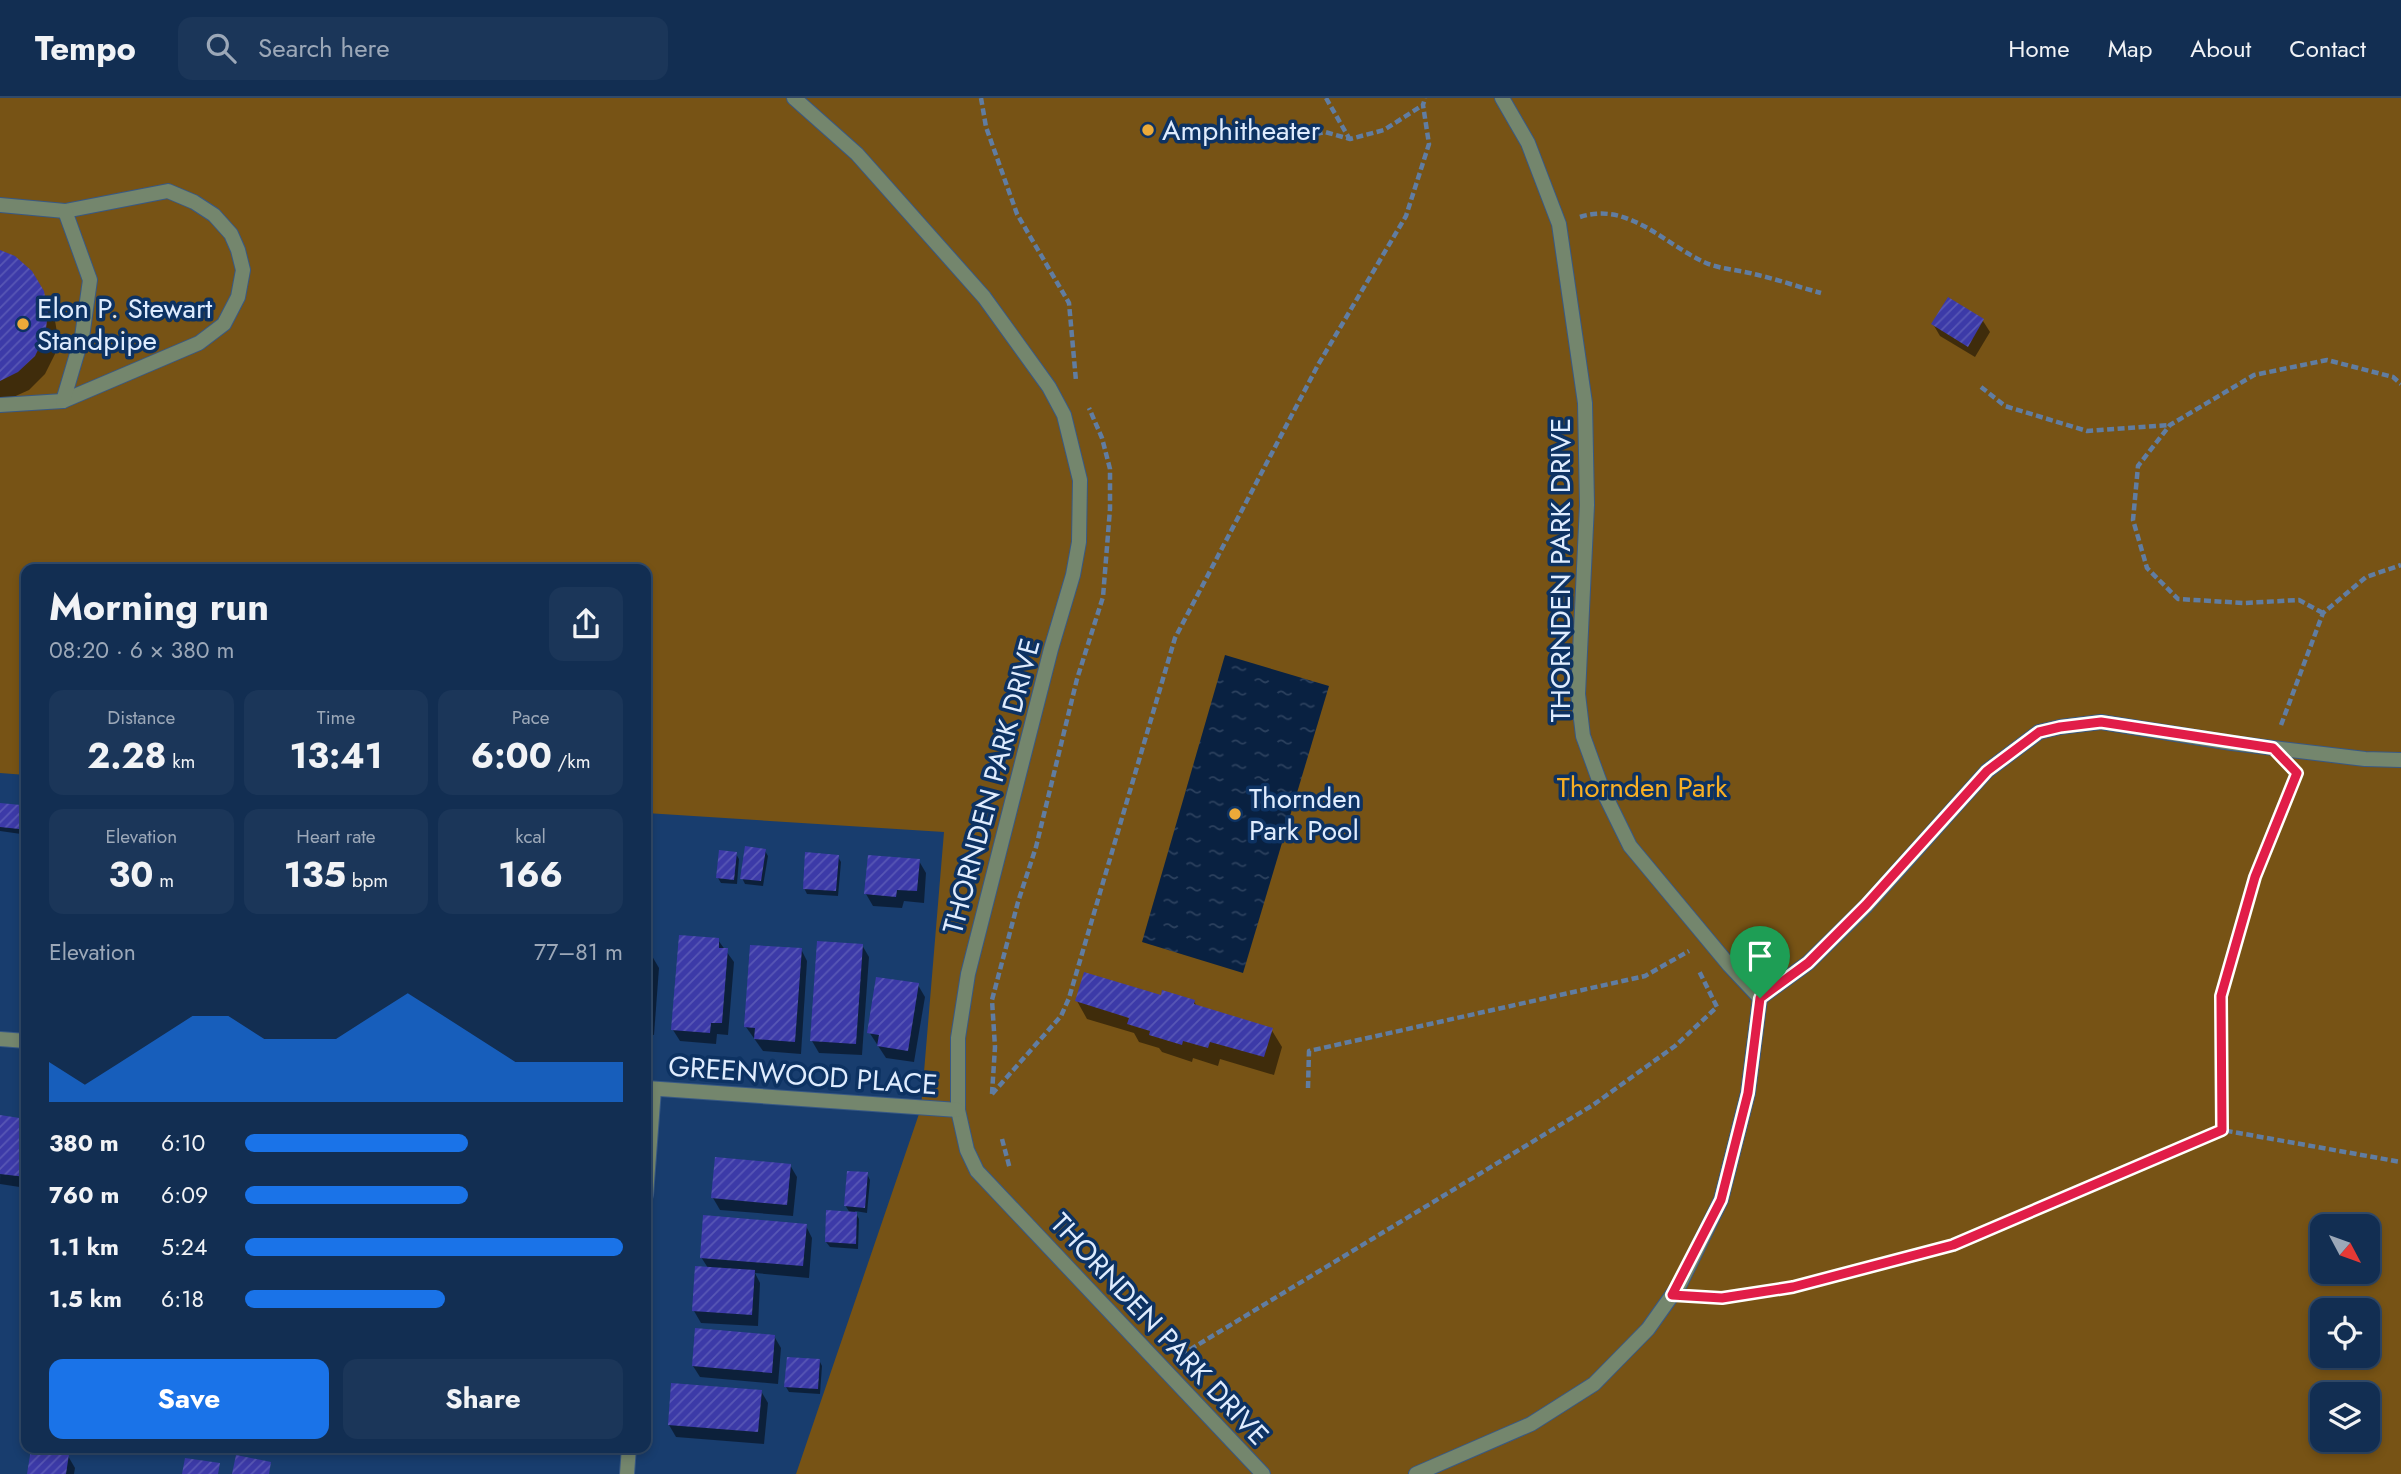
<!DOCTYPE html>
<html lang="en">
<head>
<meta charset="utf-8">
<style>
	body { margin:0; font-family:Jost,sans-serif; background:#1b3659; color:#f1f3f6; height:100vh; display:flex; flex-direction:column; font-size:26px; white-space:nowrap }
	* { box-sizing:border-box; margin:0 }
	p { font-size:23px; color:#9ca8b8 }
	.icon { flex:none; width:38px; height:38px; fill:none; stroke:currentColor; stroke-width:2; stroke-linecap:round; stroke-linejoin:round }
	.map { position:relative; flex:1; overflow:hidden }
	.side { position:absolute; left:21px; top:466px; width:630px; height:889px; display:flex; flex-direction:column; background:#122e52; border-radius:14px; box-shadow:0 4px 10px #0003,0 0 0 2px #314a69 }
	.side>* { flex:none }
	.needle { width:46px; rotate:131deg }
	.controls { position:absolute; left:2310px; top:1116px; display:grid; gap:14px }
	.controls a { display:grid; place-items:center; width:70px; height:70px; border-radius:14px; background:#122e52; box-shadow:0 4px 10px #0003,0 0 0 2px #314a69; font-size:35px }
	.pin { position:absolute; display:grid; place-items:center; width:60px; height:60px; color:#fff; margin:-72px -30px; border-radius:50% 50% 50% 0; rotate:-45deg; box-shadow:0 0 7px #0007 }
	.pin .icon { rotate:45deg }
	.round { display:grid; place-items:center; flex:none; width:74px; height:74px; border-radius:14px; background:#1b3659 }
	.headline { display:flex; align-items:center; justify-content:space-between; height:119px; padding:0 28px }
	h1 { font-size:38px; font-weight:700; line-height:52px }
	.stats { display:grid; grid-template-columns:repeat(3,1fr); gap:10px; height:119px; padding:7px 28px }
	.stats div { display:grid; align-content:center; border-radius:14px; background:#1b3659; text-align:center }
	.stats b { font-size:35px; font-weight:700 }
	.stats small { font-size:19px; font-weight:400 }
	.stats p { font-size:19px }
	.chart { height:196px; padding:14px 28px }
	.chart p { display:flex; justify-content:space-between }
	.chart svg { width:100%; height:126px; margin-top:7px; fill:#1a73e8; opacity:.7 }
	.primary-button { display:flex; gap:14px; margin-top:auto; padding:14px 28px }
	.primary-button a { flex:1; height:80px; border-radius:14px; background:#1a73e8; color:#fff; font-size:28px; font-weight:700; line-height:80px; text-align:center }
	.primary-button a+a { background:#1b3659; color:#f1f3f6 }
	ul { padding:0 28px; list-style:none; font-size:23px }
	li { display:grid; grid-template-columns:112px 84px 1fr; align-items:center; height:52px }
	li i { height:18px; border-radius:9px; background:#1a73e8 }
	header { display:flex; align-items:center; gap:42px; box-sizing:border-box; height:98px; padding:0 35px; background:#122e52; border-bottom:2px solid #314a69 }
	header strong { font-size:33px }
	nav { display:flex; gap:38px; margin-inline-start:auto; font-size:24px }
	.search { width:490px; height:63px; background:#1b3659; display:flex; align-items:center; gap:18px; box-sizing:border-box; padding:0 24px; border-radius:14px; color:#9ca8b8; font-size:26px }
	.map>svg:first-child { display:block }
	.green { fill:#775315; fill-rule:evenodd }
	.water { fill:url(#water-ripples) }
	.shadow { fill:#0007 }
	.building { fill:url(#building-hatch) }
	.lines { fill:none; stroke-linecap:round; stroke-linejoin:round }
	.service-casing { stroke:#385985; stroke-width:16 }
	.minor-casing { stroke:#385985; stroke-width:16 }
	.path { stroke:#607da2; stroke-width:4.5; stroke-dasharray:7 3.5; stroke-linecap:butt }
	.service { stroke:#74866d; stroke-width:14 }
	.minor { stroke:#74866d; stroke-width:14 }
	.route-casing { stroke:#fff; stroke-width:14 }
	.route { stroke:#e11d48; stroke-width:9 }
	.poi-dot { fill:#ebaa39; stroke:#0d3262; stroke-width:2.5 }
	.labels { text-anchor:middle; stroke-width:7; stroke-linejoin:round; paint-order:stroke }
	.poi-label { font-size:28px; fill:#dfecfe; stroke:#0d3262; text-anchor:start }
	.street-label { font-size:28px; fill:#dfecfe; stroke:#0d3262 }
	.park-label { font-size:28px; fill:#f8af24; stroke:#0d3262 }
</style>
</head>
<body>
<header>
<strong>Tempo</strong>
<div class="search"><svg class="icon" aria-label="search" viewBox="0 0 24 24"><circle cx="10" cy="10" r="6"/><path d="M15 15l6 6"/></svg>Search here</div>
<nav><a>Home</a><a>Map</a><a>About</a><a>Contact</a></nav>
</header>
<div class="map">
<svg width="2401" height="1376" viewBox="0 0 2401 1376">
	<defs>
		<pattern id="water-ripples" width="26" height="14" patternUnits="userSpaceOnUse" patternTransform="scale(1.75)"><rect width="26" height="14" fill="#092141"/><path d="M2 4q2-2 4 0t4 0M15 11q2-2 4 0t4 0" fill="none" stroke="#2c415e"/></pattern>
		<pattern id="building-hatch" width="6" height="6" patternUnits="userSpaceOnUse" patternTransform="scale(1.75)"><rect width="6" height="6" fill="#3c3aa8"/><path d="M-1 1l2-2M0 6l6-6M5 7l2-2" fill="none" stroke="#5857b5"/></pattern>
	</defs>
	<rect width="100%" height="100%" fill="#183d6e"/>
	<path class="green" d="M0,0H2401V1376H796L921,1010L944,734L646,715V471H26V677L0,675ZM2322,1129H2368V1174H2322ZM2322,1213H2368V1258H2322ZM2322,1297H2368V1342H2322Z"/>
	<path class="water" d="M1225,557L1329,588L1243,875L1142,844Z"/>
	<g class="shadow">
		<path d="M0,154L31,174L53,212L57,234L55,256L45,276L29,292L9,301L0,302Z"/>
		<path d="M1983,223L1990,234L1975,259L1940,238L1933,226Z"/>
		<path d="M0,706L20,708L23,714L21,736L0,733Z"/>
		<path d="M765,753L768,758L763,788L745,786L742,780Z"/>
		<path d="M736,756L739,761L737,786L721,785L718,780Z"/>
		<path d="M838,759L841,764L838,798L807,796L804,790Z"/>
		<path d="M919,763L926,775L924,805L904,803L902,810L873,808L866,796Z"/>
		<path d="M26,824V857L23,852Z"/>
		<path d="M718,842L734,864L728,937L717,936L716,946L680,943L673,932Z"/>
		<path d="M862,847L869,859L862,957L819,955L812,943Z"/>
		<path d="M801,851L807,863L801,956L763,953L746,929Z"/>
		<path d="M646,858H652L659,870L654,937L646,936Z"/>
		<path d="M918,887L925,899L914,964L886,960L869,934Z"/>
		<path d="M1162,899L1194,903L1197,909L1271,931L1282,949L1274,977L1220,961L1218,968L1193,960L1192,964L1162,954L1159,950L1139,944L1134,935L1087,921L1077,903Z"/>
		<path d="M1,1019L26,1023V1090L0,1086Z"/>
		<path d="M790,1067L797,1079L793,1118L720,1112L713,1100Z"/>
		<path d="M867,1076L870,1082L867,1115L855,1113L859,1121L858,1151L830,1149L826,1144L850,1115L845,1107Z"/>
		<path d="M806,1128L812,1140L809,1180L755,1175L760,1185L758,1228L701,1225L694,1213L708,1170L701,1159Z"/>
		<path d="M774,1238L781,1250L778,1286L700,1279L693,1268Z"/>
		<path d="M819,1262L822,1268L820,1296L789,1294L786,1289Z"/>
		<path d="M761,1293L768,1305L764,1346L676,1339L669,1327Z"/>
		<path d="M68,1358L75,1370L74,1376H29Z"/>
	</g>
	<g class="building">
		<path d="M0,152L15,158L32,173L44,193L48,215L45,238L35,258L18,274L0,283Z"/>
		<path d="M1948,199L1984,221L1968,249L1931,226Z"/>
		<path d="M0,705L21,707L19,731L0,729Z"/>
		<path d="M745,748L766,751L761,783L740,781Z"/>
		<path d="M719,752L737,754L734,782L716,780Z"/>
		<path d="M805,754L839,757L836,793L803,791Z"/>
		<path d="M868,757L920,761L917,793L897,792L896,799L864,796Z"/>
		<path d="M679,837L719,840V850H728L722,925H711L710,935L671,932Z"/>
		<path d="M817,843L863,846L856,946L810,943Z"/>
		<path d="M750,847L802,850L795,944L754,941L755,930L744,929Z"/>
		<path d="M646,856H653L648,929L646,928Z"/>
		<path d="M1084,874L1161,897L1162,892L1195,902L1194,906L1273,930L1264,959L1210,944L1208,950L1183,943L1182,947L1149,937L1150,933L1127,926L1129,920L1075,903Z"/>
		<path d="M876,879L919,885L908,953L877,948L879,937L867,935Z"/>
		<path d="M0,1017L26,1021V1079L0,1076Z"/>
		<path d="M715,1059L791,1066L787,1107L711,1100Z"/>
		<path d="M847,1073L868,1074L865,1110L844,1108Z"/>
		<path d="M826,1112L857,1114L856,1146L825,1144Z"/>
		<path d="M703,1117L807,1126L803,1168L700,1160Z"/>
		<path d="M695,1168L755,1172L752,1217L692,1213Z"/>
		<path d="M695,1230L775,1237L772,1275L692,1268Z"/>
		<path d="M787,1259L820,1261L818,1291L784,1289Z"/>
		<path d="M671,1285L762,1292L758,1334L668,1327Z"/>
		<path d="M31,1351L69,1356L66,1376H27Z"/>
		<path d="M236,1357L271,1364L269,1376H232Z"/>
		<path d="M185,1360L220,1365L218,1376H182Z"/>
	</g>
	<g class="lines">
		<g class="service-casing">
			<g id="service">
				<path d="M794,0L857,56L984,199L1049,289L1064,317L1080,382L1079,444L1073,477L1051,551L968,876L958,940V1012L967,1052L977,1073L1263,1376"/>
				<path d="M1502,0L1528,45L1559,126L1585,305L1587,407L1578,596L1583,638L1603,693L1630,748L1729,867L1760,900"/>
				<path d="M0,107L65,113L168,93L194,104L214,117L231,136L238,152L243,172L238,199L224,226L199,245L63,303L0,307"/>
				<path d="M63,303L82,239L90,182L65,113"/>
				<path d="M1416,1376L1531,1326L1594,1286L1648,1231L1680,1186L1721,1102L1748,995L1760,900L1808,865L1866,808L1987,673L2039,634L2060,629L2101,624L2232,645L2365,661L2401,662"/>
			</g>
		</g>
		<g class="minor-casing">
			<g id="minor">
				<path d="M0,941L26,943"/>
				<path d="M646,990L958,1012"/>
				<path d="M646,1097L654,991"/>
				<path d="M627,1376L629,1349"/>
			</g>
		</g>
		<g class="path">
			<path d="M981,0L986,29L1017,116L1069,205L1076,283"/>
			<path d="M1326,0L1349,40"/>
			<path d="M1285,43L1325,34L1350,41L1384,32L1423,7"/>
			<path d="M1580,119C1629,103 1665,147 1706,165C1720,171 1739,172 1754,176C1776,181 1799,189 1821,195"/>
			<path d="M1981,289L2005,308L2087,333L2169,327"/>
			<path d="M2323,515L2299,502L2244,505L2178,501L2147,470L2133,422L2138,368L2170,327L2254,277L2327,262L2393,279L2401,286"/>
			<path d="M2281,627L2323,515L2366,479L2401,467"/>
			<path d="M1308,990L1309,953L1645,878L1689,853"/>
			<path d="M992,996L1061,918L1069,900L1175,540L1318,267L1406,118L1429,46L1423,7L1425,0"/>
			<path d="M992,996L995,949L992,902L1018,804L1036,749L1077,581L1103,499L1110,411V371L1102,340L1089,310"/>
			<path d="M2222,1032L2221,898L2255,780L2296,677"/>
			<path d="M1002,1041L1010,1071"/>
			<path d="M1699,1199L1722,1200L1793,1189L1953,1147L2222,1032L2401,1064"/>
			<path d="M1181,1257L1593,1007L1675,948L1717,909L1699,873"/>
		</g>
		<use href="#service" class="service"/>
		<use href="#minor" class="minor"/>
	</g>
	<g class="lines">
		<g class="route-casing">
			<path id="route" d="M2101,624L2273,650L2297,675L2255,779L2221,898L2222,1032L1953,1147L1793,1189L1722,1200L1672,1197L1721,1102L1748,995L1760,900L1808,865L1866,807L1987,673L2039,634L2060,629Z"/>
		</g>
		<use href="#route" class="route"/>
	</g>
	<g class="poi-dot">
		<circle cx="1148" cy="32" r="7"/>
		<circle cx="23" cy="226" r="7"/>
		<circle cx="1235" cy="716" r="7"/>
	</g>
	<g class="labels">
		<g class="poi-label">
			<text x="1162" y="42">Amphitheater</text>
			<text x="37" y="220">Elon P. Stewart<tspan x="37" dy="32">Standpipe</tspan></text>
			<text x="1249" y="710">Thornden<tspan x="1249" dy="32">Park Pool</tspan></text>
		</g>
		<g class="street-label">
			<text transform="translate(1560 472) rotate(-90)" y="10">THORNDEN PARK DRIVE</text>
			<text transform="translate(991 688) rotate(-75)" y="10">THORNDEN PARK DRIVE</text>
			<text transform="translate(803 977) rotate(4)" y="10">GREENWOOD PLACE</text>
			<text transform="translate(1160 1231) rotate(47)" y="10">THORNDEN PARK DRIVE</text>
		</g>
		<g class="park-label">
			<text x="1642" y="699">Thornden Park</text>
		</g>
	</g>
</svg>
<div class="controls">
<a><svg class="needle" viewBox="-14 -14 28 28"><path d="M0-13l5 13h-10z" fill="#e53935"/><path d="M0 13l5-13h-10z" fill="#9ca8b8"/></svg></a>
<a><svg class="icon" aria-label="locate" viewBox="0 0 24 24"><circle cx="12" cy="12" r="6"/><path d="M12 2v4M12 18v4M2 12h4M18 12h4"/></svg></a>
<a><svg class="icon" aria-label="layers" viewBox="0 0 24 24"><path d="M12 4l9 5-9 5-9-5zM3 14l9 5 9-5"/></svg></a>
</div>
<div class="pin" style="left:1760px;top:900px;background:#1e9e55"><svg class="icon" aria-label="arrive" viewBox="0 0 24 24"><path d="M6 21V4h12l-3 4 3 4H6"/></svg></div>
<section class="side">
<div class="headline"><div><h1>Morning run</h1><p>08:20 · 6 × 380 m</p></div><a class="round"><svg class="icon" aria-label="share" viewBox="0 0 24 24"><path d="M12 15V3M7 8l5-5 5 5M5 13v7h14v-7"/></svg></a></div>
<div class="stats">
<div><p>Distance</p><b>2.28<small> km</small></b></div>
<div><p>Time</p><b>13:41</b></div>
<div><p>Pace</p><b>6:00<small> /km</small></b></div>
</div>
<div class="stats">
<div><p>Elevation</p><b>30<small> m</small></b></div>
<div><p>Heart rate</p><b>135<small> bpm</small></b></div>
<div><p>kcal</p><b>166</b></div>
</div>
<div class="chart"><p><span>Elevation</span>77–81 m</p>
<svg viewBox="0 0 160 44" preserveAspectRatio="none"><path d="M0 44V30L10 38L20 30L30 22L40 14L50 14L60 22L70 22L80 22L90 14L100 6L110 14L120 22L130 30L140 30L150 30L160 30V44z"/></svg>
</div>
<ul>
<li><b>380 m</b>6:10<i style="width:59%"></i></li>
<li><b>760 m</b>6:09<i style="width:59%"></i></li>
<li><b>1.1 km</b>5:24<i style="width:100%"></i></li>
<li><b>1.5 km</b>6:18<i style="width:53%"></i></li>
</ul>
<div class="primary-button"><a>Save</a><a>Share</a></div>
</section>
</div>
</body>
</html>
